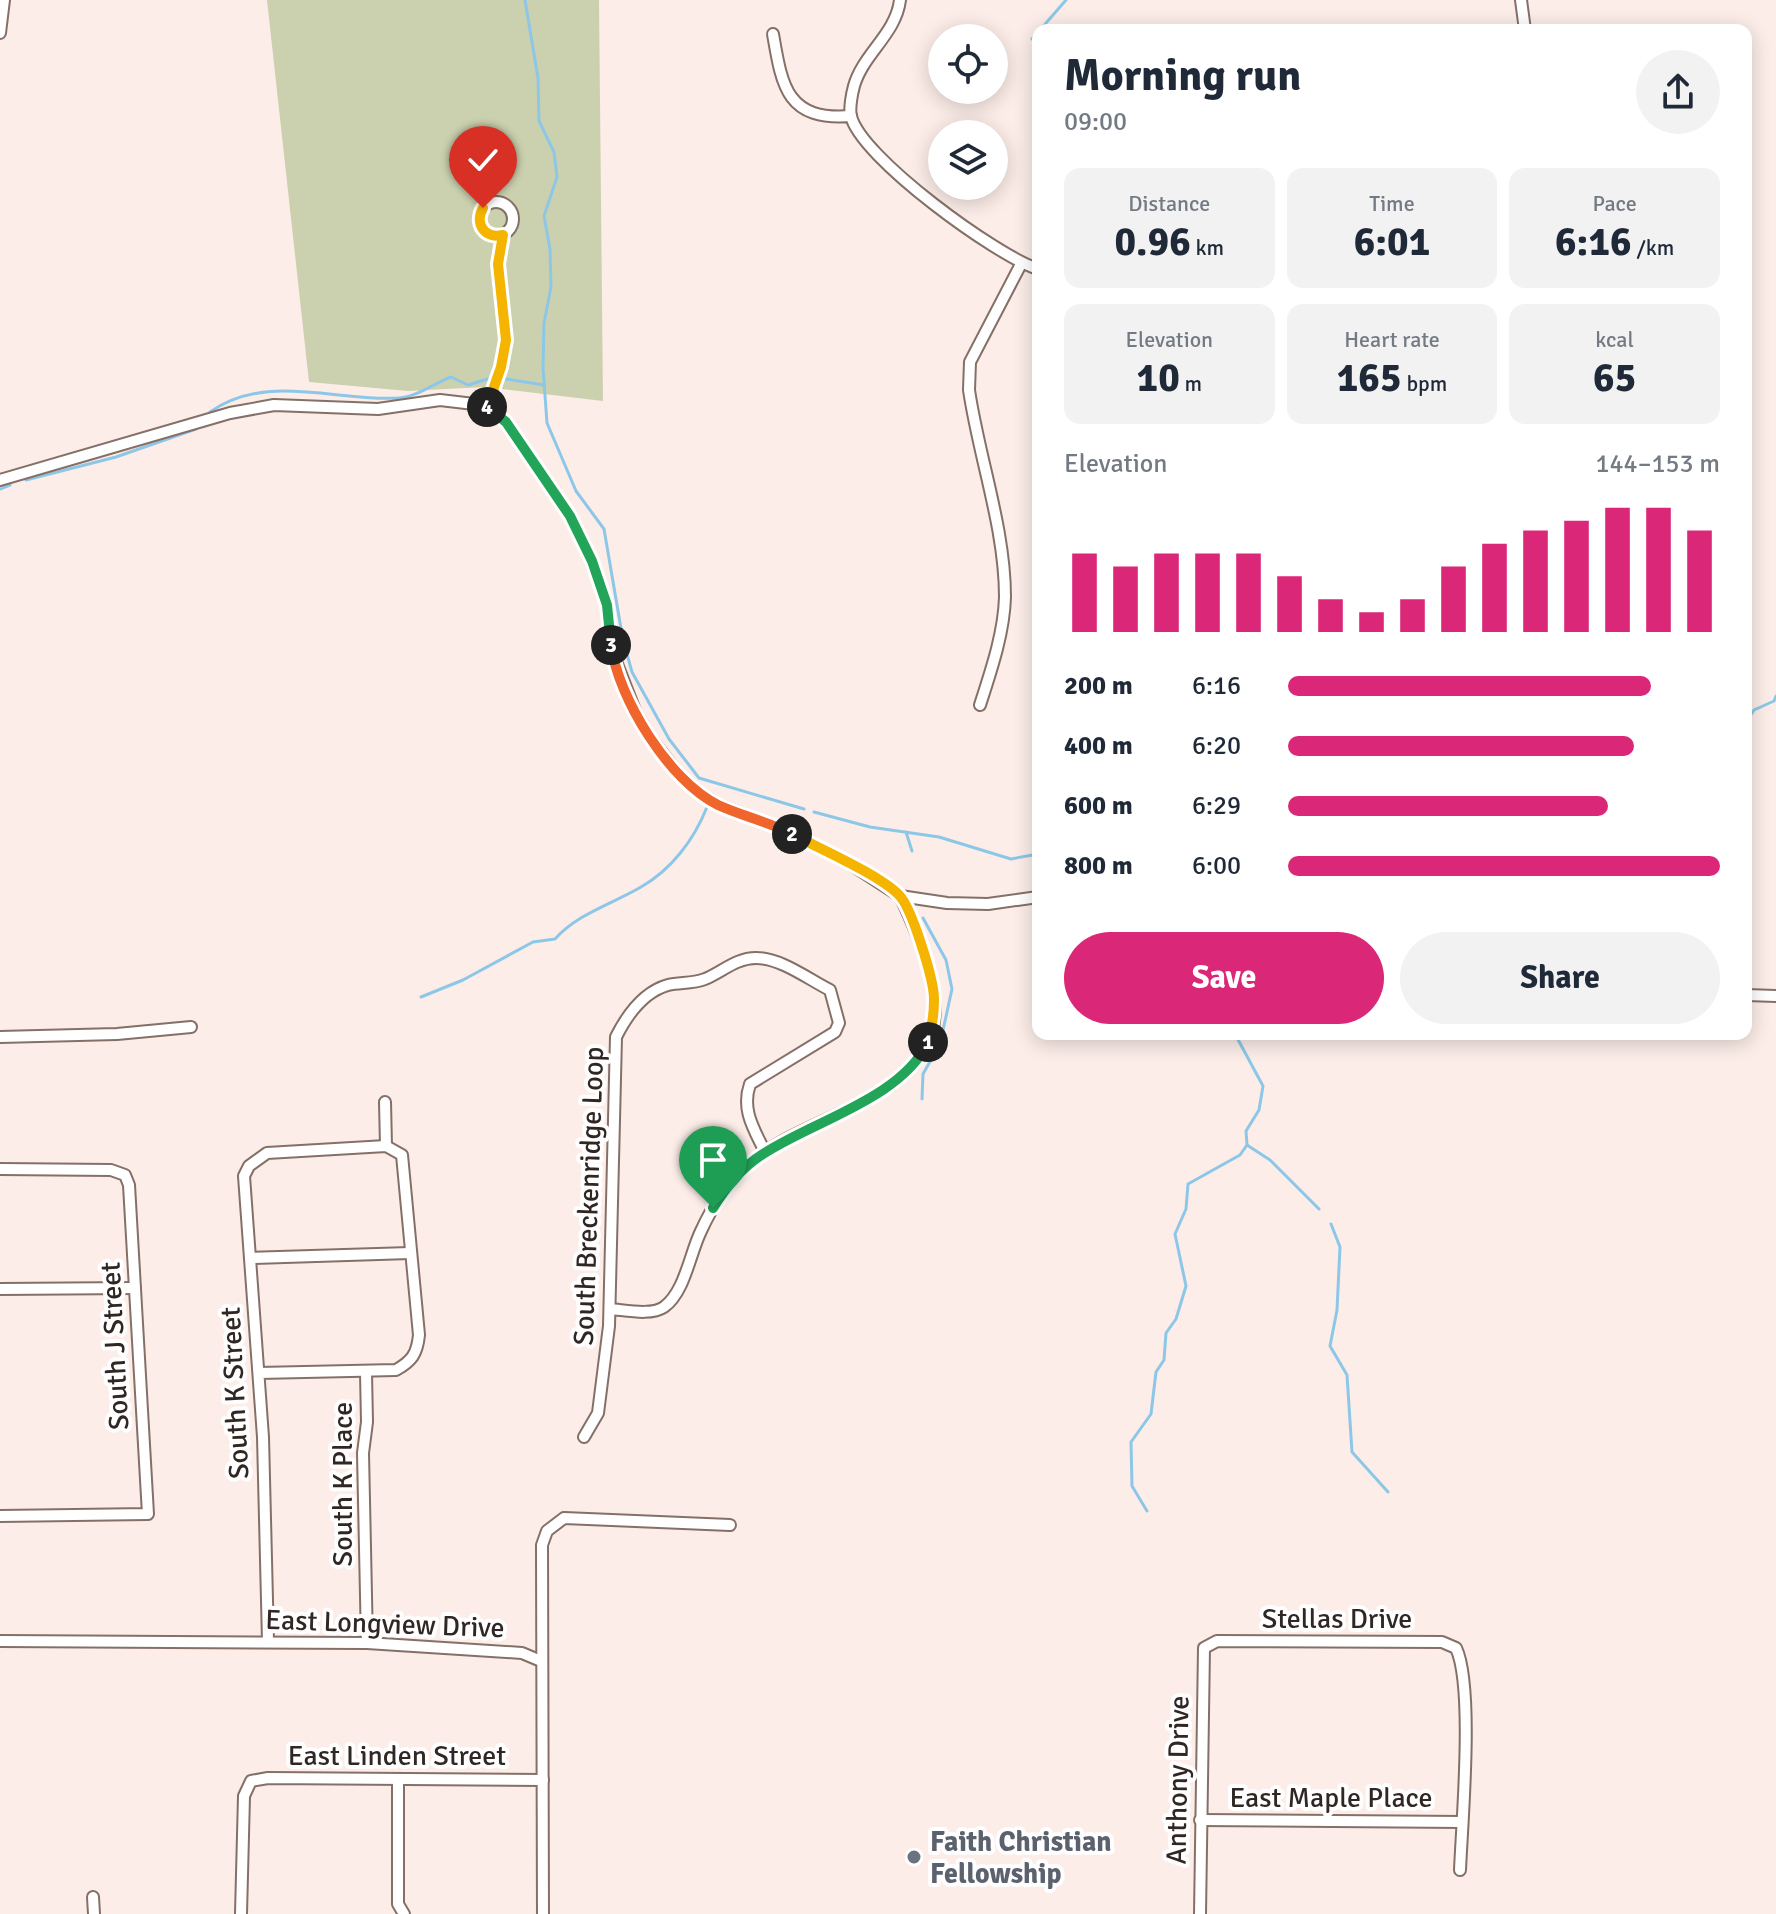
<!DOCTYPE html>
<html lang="en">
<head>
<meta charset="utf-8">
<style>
	body { margin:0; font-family:Signika,sans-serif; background:#f2f2f3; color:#1f2937; height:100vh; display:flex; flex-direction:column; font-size:30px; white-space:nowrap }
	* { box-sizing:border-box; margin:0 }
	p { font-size:26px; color:#747a83 }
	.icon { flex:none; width:44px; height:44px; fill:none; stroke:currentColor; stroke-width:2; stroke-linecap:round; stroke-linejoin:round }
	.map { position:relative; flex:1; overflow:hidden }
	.drawer { position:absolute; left:1032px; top:24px; width:720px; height:1016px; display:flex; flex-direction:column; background:#fff; border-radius:16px; box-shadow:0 4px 20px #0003 }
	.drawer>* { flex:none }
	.fabs { position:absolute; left:928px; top:24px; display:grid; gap:16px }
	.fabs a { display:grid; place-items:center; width:80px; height:80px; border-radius:50%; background:#fff; box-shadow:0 4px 20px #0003; font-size:40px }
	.pin { position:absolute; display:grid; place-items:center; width:68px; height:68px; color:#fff; margin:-82px -34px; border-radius:50% 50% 50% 0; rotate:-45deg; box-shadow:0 0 8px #0007 }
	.pin .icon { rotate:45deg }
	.km { position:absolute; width:40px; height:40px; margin:-20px; border-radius:50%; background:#222; color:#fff; font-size:22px; line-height:40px; text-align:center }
	.round { display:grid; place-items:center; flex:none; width:84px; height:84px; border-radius:42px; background:#f2f2f3 }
	.summary { display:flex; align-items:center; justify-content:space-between; height:136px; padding:0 32px }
	h1 { font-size:44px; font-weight:800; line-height:60px }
	.metrics { display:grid; grid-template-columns:repeat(3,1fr); gap:12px; height:136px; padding:8px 32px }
	.metrics div { display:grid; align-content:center; border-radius:16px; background:#f2f2f3; text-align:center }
	.metrics b { font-size:40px; font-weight:800 }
	.metrics small { font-size:22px; font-weight:400 }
	.metrics p { font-size:22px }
	.chart { height:224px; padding:16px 32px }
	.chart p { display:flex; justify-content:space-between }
	.chart svg { width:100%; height:144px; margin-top:8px; stroke:#db2777; stroke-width:6 }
	.button { display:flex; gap:16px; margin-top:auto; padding:16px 32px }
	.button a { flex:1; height:92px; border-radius:48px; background:#db2777; color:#fff; font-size:32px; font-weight:800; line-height:92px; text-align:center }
	.button a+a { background:#f2f2f3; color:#1f2937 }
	ul { padding:0 32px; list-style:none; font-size:26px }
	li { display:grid; grid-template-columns:128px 96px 1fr; align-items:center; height:60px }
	li i { height:20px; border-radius:10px; background:#db2777 }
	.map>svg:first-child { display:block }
	.green { fill:#cbd1af }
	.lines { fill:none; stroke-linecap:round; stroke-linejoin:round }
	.stream { stroke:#8dc7e8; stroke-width:3 }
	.minor-casing { stroke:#857068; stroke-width:14 }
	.minor { stroke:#fff; stroke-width:10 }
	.split-1-casing { stroke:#fff; stroke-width:16 }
	.split-2-casing { stroke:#fff; stroke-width:16 }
	.split-3-casing { stroke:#fff; stroke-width:16 }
	.split-4-casing { stroke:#fff; stroke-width:16 }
	.split-5-casing { stroke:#fff; stroke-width:16 }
	.split-1 { stroke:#22a559; stroke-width:10 }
	.split-2 { stroke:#f5b400; stroke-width:10 }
	.split-3 { stroke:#f0652b; stroke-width:10 }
	.split-4 { stroke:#22a559; stroke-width:10 }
	.split-5 { stroke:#f5b400; stroke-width:10 }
	.worship-dot { fill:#6b7280; stroke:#fefefe; stroke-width:3 }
	.labels { text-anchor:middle; stroke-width:8; stroke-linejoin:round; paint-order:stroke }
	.street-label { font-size:28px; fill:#302724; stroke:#fefefe }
	.worship-label { font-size:28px; font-weight:bold; fill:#5b616d; stroke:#fefefe; text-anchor:start }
</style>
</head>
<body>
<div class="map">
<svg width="1776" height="1914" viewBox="0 0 1776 1914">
	<rect width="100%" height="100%" fill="#fcede8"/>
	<path class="green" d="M267,0H599L603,401L485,387L408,391L309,382Z"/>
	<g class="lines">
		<g class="stream">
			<path d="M525,0L538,78L539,121L554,152L557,177L544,216L550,249L551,287L544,323L543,368L547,423L576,491L604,529L623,640L632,672L669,739L699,778L804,809"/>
			<path d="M1040,30L1066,0"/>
			<path d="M1032,39L1038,32"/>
			<path d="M506,379L544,385"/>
			<path d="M210,412C267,372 336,402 399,398C416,397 435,383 451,377L468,385L488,379"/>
			<path d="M26,480L116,457L196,429"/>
			<path d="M0,489L10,485"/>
			<path d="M1746,722L1754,710L1774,701L1776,696"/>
			<path d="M814,812L870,827L939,837L1011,859L1038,854"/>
			<path d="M906,832L912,851"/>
			<path d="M421,997L463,980L533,942L555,939C577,914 612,904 641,887C671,870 694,840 707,807"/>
			<path d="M922,1099L923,1074L940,1044L952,989L946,960L923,918"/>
			<path d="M1247,1145L1270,1160L1319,1209"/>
			<path d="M1331,1224L1340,1247L1337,1310L1330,1346L1347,1375L1352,1452L1388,1492"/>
			<path d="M1147,1511L1132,1486L1131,1442L1151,1414L1156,1372L1164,1360L1166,1333L1176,1319L1186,1286L1175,1234L1186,1209L1188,1184L1240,1155L1247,1145L1246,1131L1259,1110L1263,1086L1235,1034"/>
		</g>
		<g class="minor-casing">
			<g id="minor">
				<path d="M900,0C896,34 863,54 854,86C852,93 849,109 851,116C860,157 998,257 1038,269"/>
				<path d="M1521,0L1525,30"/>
				<path d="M0,33L4,0"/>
				<path d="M773,34C782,87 787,121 851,116"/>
				<circle cx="496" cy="219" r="17"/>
				<path d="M486,409L501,367L506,340L498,264L503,235"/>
				<path d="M0,480L230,413L274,405L378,409L440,400L474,404L506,422L570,516L592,561L607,605L612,651L636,713L650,737L680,776L696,791L717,804L784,830L852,865L900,896L947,903L988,904L1038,897"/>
				<path d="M980,705C991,671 1004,633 1005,597C1005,528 979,458 969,390L970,362L1021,264"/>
				<path d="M1746,995L1776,996"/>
				<path d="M0,1037L117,1034L191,1027"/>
				<path d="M385,1102L386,1146"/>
				<path d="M0,1169L111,1170L125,1175L129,1185L148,1514L0,1516"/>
				<path d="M250,1258L410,1253"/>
				<path d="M0,1289L135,1288"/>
				<path d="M610,1309C625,1310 651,1316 664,1307C685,1292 690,1253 701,1231C711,1209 724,1188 742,1171C791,1120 890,1111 926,1047C950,1004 919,936 900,896"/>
				<path d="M259,1373L396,1370C412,1361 417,1354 419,1335L402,1155L386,1146L267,1153L249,1166L244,1176L263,1437L268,1641"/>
				<path d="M366,1373L367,1422L363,1453L367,1643"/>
				<path d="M584,1437L598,1413L609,1326L616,1037C627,1015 643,992 668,985C680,982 692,984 705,979C722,972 736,958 756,958C781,958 808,979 830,990L839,1023L835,1032L750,1084C741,1110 754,1129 765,1152"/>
				<path d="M0,1641L367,1643L522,1653L541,1661"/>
				<path d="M398,1779V1904L404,1914"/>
				<path d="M1200,1820L1462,1822"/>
				<path d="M93,1897L94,1914"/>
				<path d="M241,1914L244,1796L251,1781L268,1778L543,1780"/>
				<path d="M543,1914L542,1545L547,1531L564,1518L730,1525"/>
				<path d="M1200,1914L1204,1648L1217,1641L1442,1642L1456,1648C1474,1686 1462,1822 1460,1870"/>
			</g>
		</g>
		<use href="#minor" class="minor"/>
	</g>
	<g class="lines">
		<g class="split-1-casing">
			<path id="split-1" d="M713,1208C727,1186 741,1168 763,1154C813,1121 902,1098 928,1042"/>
		</g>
		<g class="split-2-casing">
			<path id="split-2" d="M792,834C820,849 878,874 899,895C912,908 934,980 934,999C934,1013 932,1028 928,1042"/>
		</g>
		<g class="split-3-casing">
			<path id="split-3" d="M611,645C618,698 669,781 718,805C742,816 769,822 792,834"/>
		</g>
		<g class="split-4-casing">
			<path id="split-4" d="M487,407L506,422L570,516L592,561L607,605L611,645"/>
		</g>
		<g class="split-5-casing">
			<path id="split-5" d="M483,208C474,224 485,239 503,235L498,264L506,340L501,367L487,407"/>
		</g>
		<use href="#split-1" class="split-1"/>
		<use href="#split-2" class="split-2"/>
		<use href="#split-3" class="split-3"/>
		<use href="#split-4" class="split-4"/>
		<use href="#split-5" class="split-5"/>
	</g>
	<circle class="worship-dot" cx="914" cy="1857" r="8"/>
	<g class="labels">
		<g class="street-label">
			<text transform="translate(588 1196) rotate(-88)" y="10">South Breckenridge Loop</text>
			<text transform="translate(114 1346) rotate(-93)" y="10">South J Street</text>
			<text transform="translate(234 1393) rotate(-93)" y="10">South K Street</text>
			<text transform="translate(342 1484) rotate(-90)" y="10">South K Place</text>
			<text x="1337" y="1628">Stellas Drive</text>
			<text transform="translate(385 1623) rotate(2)" y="10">East Longview Drive</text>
			<text x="397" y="1765">East Linden Street</text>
			<text transform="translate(1177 1780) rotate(-89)" y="10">Anthony Drive</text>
			<text x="1331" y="1807">East Maple Place</text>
		</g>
		<g class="worship-label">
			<text x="930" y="1851">Faith Christian<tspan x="930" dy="32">Fellowship</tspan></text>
		</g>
	</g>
</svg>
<div class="fabs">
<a><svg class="icon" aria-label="locate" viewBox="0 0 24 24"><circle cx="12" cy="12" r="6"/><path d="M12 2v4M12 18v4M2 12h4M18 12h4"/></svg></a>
<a><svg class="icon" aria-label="layers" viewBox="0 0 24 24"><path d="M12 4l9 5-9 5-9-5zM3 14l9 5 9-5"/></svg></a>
</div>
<div class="pin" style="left:713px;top:1208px;background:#1e9e55"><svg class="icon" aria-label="arrive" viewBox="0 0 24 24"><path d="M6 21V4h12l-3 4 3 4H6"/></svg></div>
<div class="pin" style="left:483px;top:208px;background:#d93025"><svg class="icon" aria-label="check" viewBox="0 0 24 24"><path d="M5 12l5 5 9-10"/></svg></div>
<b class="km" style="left:928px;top:1042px">1</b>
<b class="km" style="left:792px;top:834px">2</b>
<b class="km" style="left:611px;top:645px">3</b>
<b class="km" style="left:487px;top:407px">4</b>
<section class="drawer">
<div class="summary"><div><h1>Morning run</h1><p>09:00</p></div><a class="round"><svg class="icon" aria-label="share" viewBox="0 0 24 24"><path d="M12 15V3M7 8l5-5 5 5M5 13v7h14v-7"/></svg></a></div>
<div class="metrics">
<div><p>Distance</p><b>0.96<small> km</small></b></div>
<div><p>Time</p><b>6:01</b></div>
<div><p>Pace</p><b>6:16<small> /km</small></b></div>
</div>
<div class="metrics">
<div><p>Elevation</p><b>10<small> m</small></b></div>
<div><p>Heart rate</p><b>165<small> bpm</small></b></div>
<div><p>kcal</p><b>65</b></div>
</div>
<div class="chart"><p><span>Elevation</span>144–153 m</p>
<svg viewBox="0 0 160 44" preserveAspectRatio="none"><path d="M5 44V20M15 44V24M25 44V20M35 44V20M45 44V20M55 44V27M65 44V34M75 44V38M85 44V34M95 44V24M105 44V17M115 44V13M125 44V10M135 44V6M145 44V6M155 44V13"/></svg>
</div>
<ul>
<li><b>200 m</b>6:16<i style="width:84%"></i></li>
<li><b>400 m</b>6:20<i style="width:80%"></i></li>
<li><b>600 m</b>6:29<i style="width:74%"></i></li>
<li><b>800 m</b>6:00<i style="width:100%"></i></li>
</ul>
<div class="button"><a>Save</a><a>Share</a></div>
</section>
</div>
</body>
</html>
